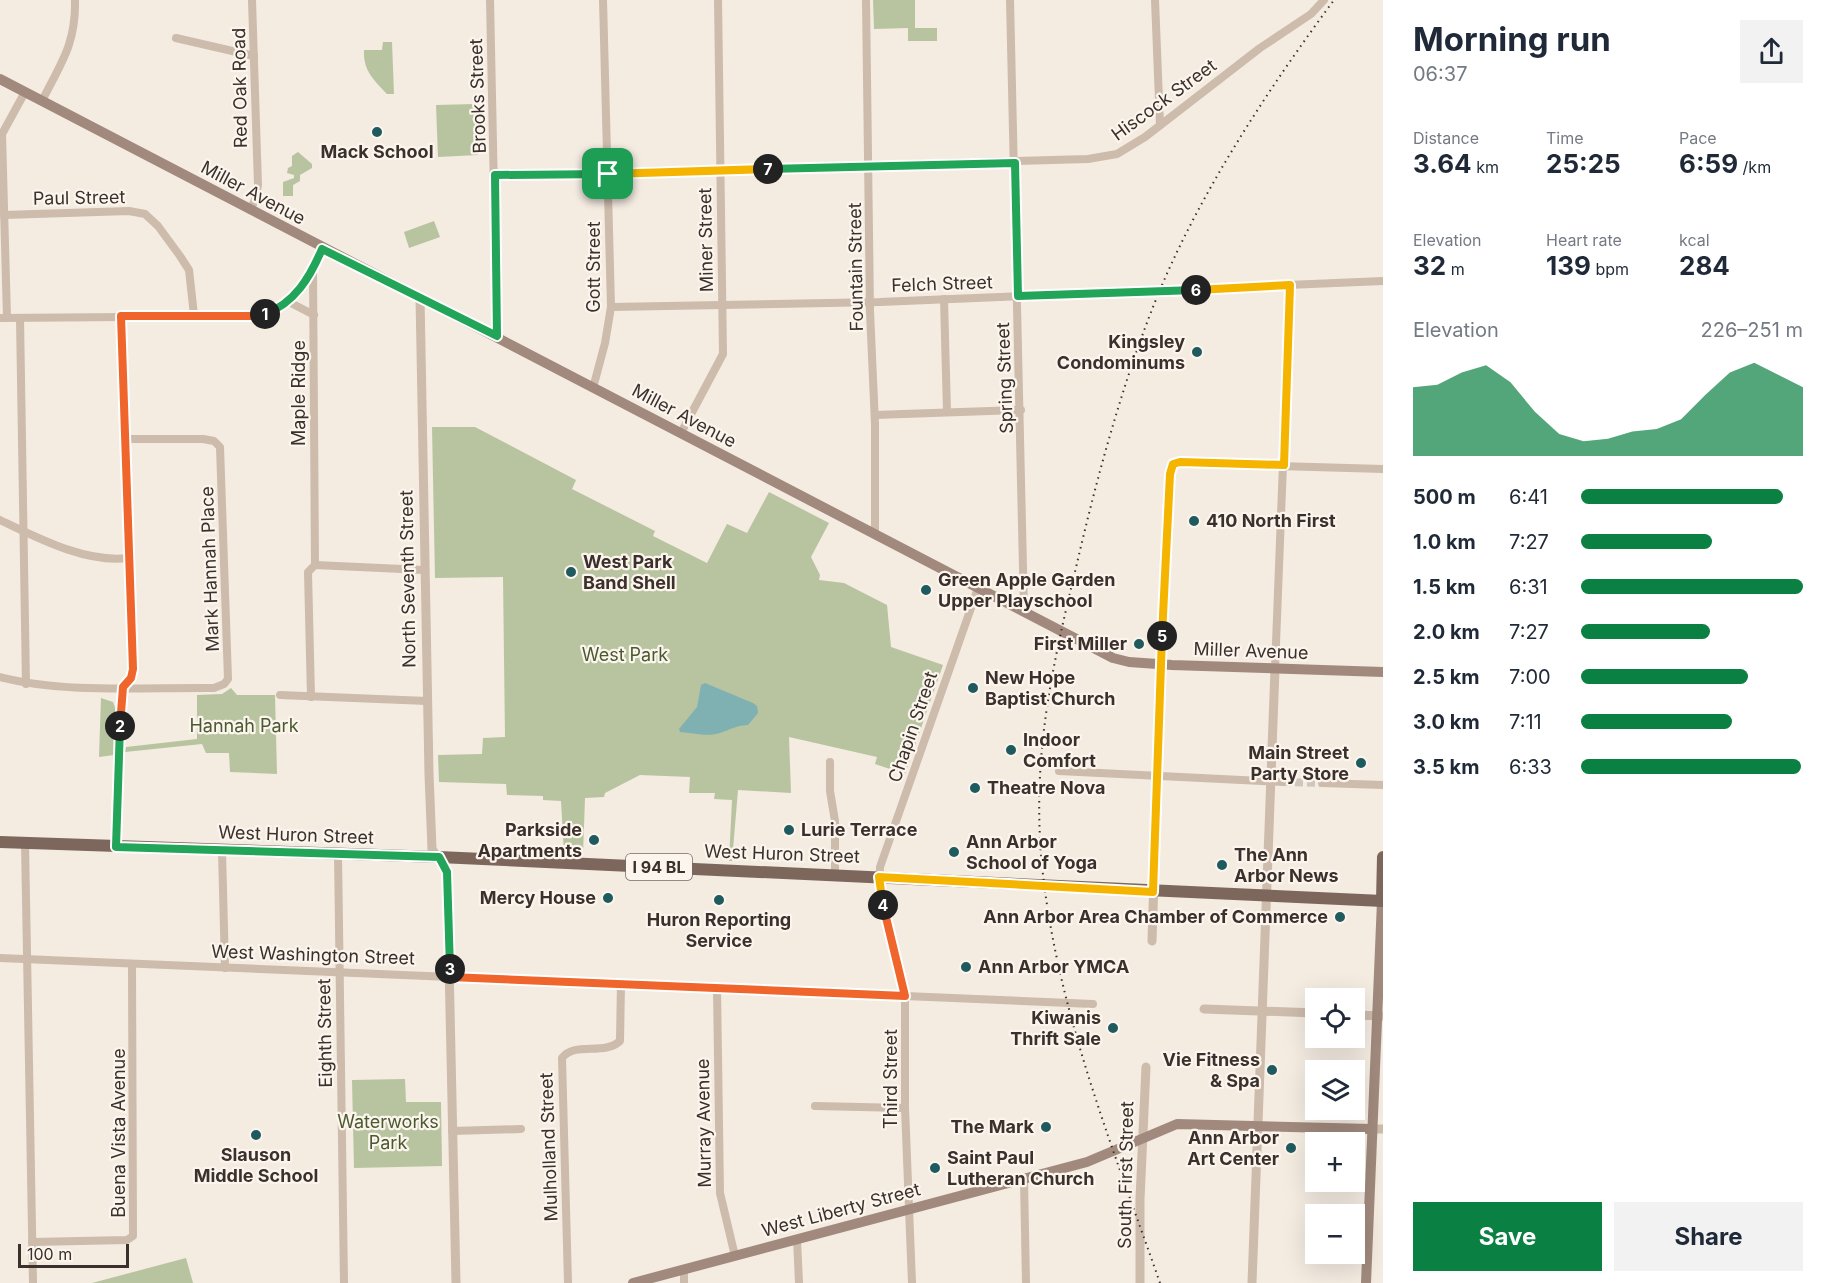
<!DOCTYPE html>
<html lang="en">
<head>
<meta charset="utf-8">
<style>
	body { margin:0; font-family:Inter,sans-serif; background:#f2f2f3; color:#1f2937; height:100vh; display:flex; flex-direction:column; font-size:22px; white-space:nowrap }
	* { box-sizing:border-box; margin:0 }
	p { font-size:20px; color:#747a83 }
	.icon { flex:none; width:33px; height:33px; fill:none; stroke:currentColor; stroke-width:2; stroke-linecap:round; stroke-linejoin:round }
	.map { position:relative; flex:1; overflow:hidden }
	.details { display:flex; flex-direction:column; background:#fff; width:450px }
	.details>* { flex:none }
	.controls { position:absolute; left:1305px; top:988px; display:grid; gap:12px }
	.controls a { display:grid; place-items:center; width:60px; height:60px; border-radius:0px; background:#fff; box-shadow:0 6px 24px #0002; font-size:30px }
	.scale { position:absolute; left:18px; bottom:15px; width:111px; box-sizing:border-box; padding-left:6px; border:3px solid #3b302b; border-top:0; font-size:16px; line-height:21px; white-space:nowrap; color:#3b302b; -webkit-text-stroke:4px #fbf5ee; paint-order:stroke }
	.pin { position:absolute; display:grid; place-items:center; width:51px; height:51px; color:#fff; margin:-26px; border-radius:12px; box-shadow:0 3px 9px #0006 }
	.km { position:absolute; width:30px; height:30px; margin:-15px; border-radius:50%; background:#222; color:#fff; font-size:16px; line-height:30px; text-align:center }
	.round { display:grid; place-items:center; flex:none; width:63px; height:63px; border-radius:0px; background:#f2f2f3 }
	.headline { display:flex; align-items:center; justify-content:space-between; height:102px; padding:0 30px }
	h1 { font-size:33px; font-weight:700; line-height:45px }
	.metrics { display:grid; grid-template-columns:repeat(3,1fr); gap:9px; height:102px; padding:6px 30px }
	.metrics div { display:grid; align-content:center }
	.metrics b { font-size:26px; font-weight:700 }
	.metrics small { font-size:16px; font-weight:400 }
	.metrics p { font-size:16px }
	.chart { height:168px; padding:12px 30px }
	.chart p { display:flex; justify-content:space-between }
	.chart svg { width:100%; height:108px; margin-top:6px; fill:#0b8043; opacity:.7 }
	.button { display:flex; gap:12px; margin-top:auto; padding:12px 30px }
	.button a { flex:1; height:69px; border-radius:0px; background:#0b8043; color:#fff; font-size:24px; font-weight:700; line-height:69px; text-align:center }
	.button a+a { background:#f2f2f3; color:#1f2937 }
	ul { padding:0 30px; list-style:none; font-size:20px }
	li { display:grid; grid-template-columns:96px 72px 1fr; align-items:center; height:45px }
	li i { height:15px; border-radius:8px; background:#0b8043 }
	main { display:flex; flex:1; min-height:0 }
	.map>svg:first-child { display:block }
	.green { fill:#b8c4a0 }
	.water { fill:#7fb0b2 }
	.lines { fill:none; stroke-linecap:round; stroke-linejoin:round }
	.minor-tunnel { stroke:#cfc6bd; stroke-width:8; stroke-dasharray:8 4; stroke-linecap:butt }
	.minor { stroke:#cdbbac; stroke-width:8 }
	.tertiary { stroke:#cdbbac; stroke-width:9 }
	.secondary { stroke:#a18a7d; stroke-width:10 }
	.primary { stroke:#7d675c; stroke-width:12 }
	.rail { stroke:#3b302b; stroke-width:2; stroke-dasharray:1.5 4.5; stroke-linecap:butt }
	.split-1-casing { stroke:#fff; stroke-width:12 }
	.split-2-casing { stroke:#fff; stroke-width:12 }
	.split-3-casing { stroke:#fff; stroke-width:12 }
	.split-4-casing { stroke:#fff; stroke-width:12 }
	.split-5-casing { stroke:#fff; stroke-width:12 }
	.split-6-casing { stroke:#fff; stroke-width:12 }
	.split-7-casing { stroke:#fff; stroke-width:12 }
	.split-8-casing { stroke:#fff; stroke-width:12 }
	.split-1 { stroke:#22a559; stroke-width:8 }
	.split-2 { stroke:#f0652b; stroke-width:8 }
	.split-3 { stroke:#22a559; stroke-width:8 }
	.split-4 { stroke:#f0652b; stroke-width:8 }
	.split-5 { stroke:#f5b400; stroke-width:8 }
	.split-6 { stroke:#f5b400; stroke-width:8 }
	.split-7 { stroke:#22a559; stroke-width:8 }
	.split-8 { stroke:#f5b400; stroke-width:8 }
	.poi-dot { fill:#1f5a5e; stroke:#fbf5ee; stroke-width:2 }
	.labels { text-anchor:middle; stroke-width:4.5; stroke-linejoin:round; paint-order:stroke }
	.shield { fill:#fbf5ee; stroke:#756b66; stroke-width:1.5 }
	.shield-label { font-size:16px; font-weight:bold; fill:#3b302b }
	.street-label { font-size:18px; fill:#3b302b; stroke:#fbf5ee }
	.poi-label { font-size:18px; font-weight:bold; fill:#3b302b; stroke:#fbf5ee; text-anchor:start }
	.park-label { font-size:18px; fill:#4a5a2e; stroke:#fbf5ee }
</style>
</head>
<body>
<main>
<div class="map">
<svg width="1383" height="1283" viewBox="0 0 1383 1283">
	<rect width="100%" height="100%" fill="#f4ebe1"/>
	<g class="green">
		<path d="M873,0H915V28H937V41H908V28L874,29Z"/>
		<path d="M383,42H392L394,94H387C374,80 363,71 364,50H382Z"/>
		<path d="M475,104L478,155L438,157L436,105Z"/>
		<path d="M298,152L312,164V168L300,175V181L293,185V196H283V182L294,178V175L287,173L288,168L292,166V156Z"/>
		<path d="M434,221L440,237L409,248L404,232Z"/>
		<path d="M432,427H475L576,480L572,489L655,531L653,536L707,563L727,524L747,533L769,492L829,523L811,557L820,575L819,580L844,583L887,605L891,647L943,665L905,774L875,764L877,757L789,737L791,793L738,790L732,861H729L732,800L714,799L715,793H689L690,777L640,775L605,793L604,797L585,798L583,854L564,853L561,801L543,800V796L507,795L506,784L439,782L438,755L482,754L483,738L505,737L503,577L435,578Z"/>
		<path d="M231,688L237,695H275L277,774L230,772L229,753H206L202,744L125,752L126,747L197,739V695L222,694Z"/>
		<path d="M101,698L113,702L116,710L114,755L99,757Z"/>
		<path d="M405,1079L406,1102H441L442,1166L354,1168L352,1080Z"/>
		<path d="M186,1258L193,1283H92Z"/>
	</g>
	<path class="water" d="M705,683L753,703L757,706L758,713L748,725C734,726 732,729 720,733C708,737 693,733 680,732L679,729L697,707L701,685Z"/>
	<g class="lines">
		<path class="minor-tunnel" d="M1283,782L1322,783"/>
		<g class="minor">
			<path d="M490,0L497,336"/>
			<path d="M866,0L870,311L875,424V534"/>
			<path d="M1010,0L1024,612"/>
			<path d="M1155,0L1160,125"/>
			<path d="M176,38L254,56"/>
			<path d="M42,101C61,63 76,44 75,0"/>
			<path d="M495,175L1088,159L1117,154L1145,137L1260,48L1311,14L1324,0"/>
			<path d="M250,210L255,200L258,185L252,0"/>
			<path d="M4,215L129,211L145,214L158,226L180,256L189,270L194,315"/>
			<path d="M313,271L315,565"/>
			<path d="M944,299L947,412"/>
			<path d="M289,302L314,315"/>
			<path d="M611,307L880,302L1383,281"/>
			<path d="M0,318L252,316C290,309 308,283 322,249"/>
			<path d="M7,318L2,134L25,92"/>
			<path d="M20,318L26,684"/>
			<path d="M593,388L605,343L611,307L603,0"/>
			<path d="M875,415L1021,410"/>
			<path d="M681,433L723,354L718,0"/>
			<path d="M0,520C38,538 85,563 128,558"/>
			<path d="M315,565L424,570"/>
			<path d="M1161,664L1170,474L1175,463L1383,469"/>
			<path d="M1275,669L1290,285"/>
			<path d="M0,677C66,694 145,687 214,688L224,684L228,679L220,447L214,441L203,439H125"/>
			<path d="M280,695L427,701"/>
			<path d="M311,697L308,572L315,565"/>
			<path d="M830,762V791L835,821V875"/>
			<path d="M1059,771L1283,782"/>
			<path d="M1322,783L1383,785"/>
			<path d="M25,843L33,1283"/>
			<path d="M116,847L121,704L123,687L131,678L133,669L121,316"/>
			<path d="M222,851L225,968"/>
			<path d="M338,855L344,1283"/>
			<path d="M0,958L1093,1004"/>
			<path d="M717,988L720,1193L735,1256"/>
			<path d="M815,1106L905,1108"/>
			<path d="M452,1131L521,1129"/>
			<path d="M1024,1179L1026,1283"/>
			<path d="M797,1239L799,1283"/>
			<path d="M32,1242L127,1240L133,1236L132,964"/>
			<path d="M684,1270V1283"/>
			<path d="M568,1283L562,1058C575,1041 604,1056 620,1041L621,984"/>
			<path d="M912,1283L905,1108V996L879,890L880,867L978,588"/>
		</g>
		<g class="tertiary">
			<path d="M420,297L429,774L432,849L447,872L456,1283"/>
			<path d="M1152,941L1161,664"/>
			<path d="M1204,1009L1316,1013"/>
			<path d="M1354,1015L1383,1016"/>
			<path d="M1372,1129H1383"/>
			<path d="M1140,1283V1199L1146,1067"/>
			<path d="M1252,1283L1275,669"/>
		</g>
		<g class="secondary">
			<path d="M0,79L1113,658L1129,662L1172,665L1383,672"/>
			<path d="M633,1283L1087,1162L1177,1124L1372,1129"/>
			<path d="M1366,1283L1382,901"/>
		</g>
		<g class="primary">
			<path d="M0,842L439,857L1383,901"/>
			<path d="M1382,901L1383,857"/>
		</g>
		<path class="rail" d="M1160,1283C1114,1151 1059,1015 1043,875C1031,768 1049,680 1074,576C1095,485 1119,394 1153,307C1195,200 1266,92 1334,0"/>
	</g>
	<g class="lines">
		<g class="split-1-casing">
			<path id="split-1" d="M265,314C295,303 310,277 322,249L497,336L495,175L608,174"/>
		</g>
		<g class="split-2-casing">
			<path id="split-2" d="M120,726L123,687L131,678L133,669L121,316H252L265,314"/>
		</g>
		<g class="split-3-casing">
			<path id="split-3" d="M120,726L116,847L439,857L447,872L450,969"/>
		</g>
		<g class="split-4-casing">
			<path id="split-4" d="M450,969V977L905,996L883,905"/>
		</g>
		<g class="split-5-casing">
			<path id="split-5" d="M883,905L879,877L1153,892L1162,636"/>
		</g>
		<g class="split-6-casing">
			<path id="split-6" d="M1162,636L1170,474L1173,464L1180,462L1284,465L1290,285L1196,290"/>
		</g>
		<g class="split-7-casing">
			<path id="split-7" d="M768,169L1015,163L1018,296L1196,290"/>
		</g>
		<g class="split-8-casing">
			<path id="split-8" d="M608,174L768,169"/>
		</g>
		<use href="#split-1" class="split-1"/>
		<use href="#split-2" class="split-2"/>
		<use href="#split-3" class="split-3"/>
		<use href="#split-4" class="split-4"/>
		<use href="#split-5" class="split-5"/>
		<use href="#split-6" class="split-6"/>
		<use href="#split-7" class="split-7"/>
		<use href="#split-8" class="split-8"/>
	</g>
	<g class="poi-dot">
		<circle cx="377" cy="132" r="6"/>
		<circle cx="1197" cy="352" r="6"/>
		<circle cx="1194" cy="521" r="6"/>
		<circle cx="571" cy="572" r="6"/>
		<circle cx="926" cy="590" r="6"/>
		<circle cx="1139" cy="644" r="6"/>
		<circle cx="973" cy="688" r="6"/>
		<circle cx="1011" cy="750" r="6"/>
		<circle cx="1361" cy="763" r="6"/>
		<circle cx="975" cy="788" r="6"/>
		<circle cx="789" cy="830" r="6"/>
		<circle cx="594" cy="840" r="6"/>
		<circle cx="954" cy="852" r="6"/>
		<circle cx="1222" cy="865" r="6"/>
		<circle cx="608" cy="898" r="6"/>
		<circle cx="719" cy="900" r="6"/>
		<circle cx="1340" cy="917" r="6"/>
		<circle cx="966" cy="967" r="6"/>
		<circle cx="1113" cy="1028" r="6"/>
		<circle cx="1272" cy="1070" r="6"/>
		<circle cx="1046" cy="1127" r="6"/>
		<circle cx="256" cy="1135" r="6"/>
		<circle cx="1291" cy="1148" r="6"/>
		<circle cx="935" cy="1168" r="6"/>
	</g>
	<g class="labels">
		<rect class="shield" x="626" y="854" width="66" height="26" rx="4.5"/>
		<g class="shield-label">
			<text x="659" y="873">I 94 BL</text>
		</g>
		<g class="street-label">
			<text transform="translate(240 88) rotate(-91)" y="6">Red Oak Road</text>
			<text transform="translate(478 96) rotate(-92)" y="6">Brooks Street</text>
			<text transform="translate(1164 100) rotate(-36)" y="6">Hiscock Street</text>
			<text transform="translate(253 193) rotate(28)" y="6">Miller Avenue</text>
			<text transform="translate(79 198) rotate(-1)" y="6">Paul Street</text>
			<text transform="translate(706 240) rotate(-91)" y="6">Miner Street</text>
			<text transform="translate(594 267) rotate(-90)" y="6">Gott Street</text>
			<text transform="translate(856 267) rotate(-91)" y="6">Fountain Street</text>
			<text transform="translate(942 284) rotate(-2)" y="6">Felch Street</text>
			<text transform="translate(1005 378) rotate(-92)" y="6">Spring Street</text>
			<text transform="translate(299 393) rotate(-90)" y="6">Maple Ridge</text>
			<text transform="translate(684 416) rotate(28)" y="6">Miller Avenue</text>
			<text transform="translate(210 569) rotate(-92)" y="6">Mark Hannah Place</text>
			<text transform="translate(408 579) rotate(-91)" y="6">North Seventh Street</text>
			<text transform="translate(1251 651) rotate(2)" y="6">Miller Avenue</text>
			<text transform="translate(913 727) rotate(-71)" y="6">Chapin Street</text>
			<text transform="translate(296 835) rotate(2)" y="6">West Huron Street</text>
			<text transform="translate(782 854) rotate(2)" y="6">West Huron Street</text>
			<text transform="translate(313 955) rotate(2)" y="6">West Washington Street</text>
			<text transform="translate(325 1033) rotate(-91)" y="6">Eighth Street</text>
			<text transform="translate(891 1079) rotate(-90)" y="6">Third Street</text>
			<text transform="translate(704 1123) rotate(-91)" y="6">Murray Avenue</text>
			<text transform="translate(119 1133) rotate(-90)" y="6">Buena Vista Avenue</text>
			<text transform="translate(549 1147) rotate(-92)" y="6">Mulholland Street</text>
			<text transform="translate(1126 1175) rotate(-89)" y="6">South First Street</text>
			<text transform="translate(841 1210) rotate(-15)" y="6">West Liberty Street</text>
		</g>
		<g class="poi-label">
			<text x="377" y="158" text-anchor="middle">Mack School</text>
			<text x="1185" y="348" text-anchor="end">Kingsley<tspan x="1185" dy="21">Condominums</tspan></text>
			<text x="1206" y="527">410 North First</text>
			<text x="583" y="568">West Park<tspan x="583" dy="21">Band Shell</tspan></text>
			<text x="938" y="586">Green Apple Garden<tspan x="938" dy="21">Upper Playschool</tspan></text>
			<text x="1127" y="650" text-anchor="end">First Miller</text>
			<text x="985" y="684">New Hope<tspan x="985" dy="21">Baptist Church</tspan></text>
			<text x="1023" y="746">Indoor<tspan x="1023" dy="21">Comfort</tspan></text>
			<text x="1349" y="759" text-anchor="end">Main Street<tspan x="1349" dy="21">Party Store</tspan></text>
			<text x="987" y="794">Theatre Nova</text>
			<text x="582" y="836" text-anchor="end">Parkside<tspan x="582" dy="21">Apartments</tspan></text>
			<text x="801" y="836">Lurie Terrace</text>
			<text x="966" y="848">Ann Arbor<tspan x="966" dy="21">School of Yoga</tspan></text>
			<text x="1234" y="861">The Ann<tspan x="1234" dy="21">Arbor News</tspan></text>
			<text x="596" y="904" text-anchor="end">Mercy House</text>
			<text x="1328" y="923" text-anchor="end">Ann Arbor Area Chamber of Commerce</text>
			<text x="719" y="926" text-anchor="middle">Huron Reporting<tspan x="719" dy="21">Service</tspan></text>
			<text x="978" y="973">Ann Arbor YMCA</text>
			<text x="1101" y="1024" text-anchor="end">Kiwanis<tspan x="1101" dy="21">Thrift Sale</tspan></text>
			<text x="1260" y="1066" text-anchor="end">Vie Fitness<tspan x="1260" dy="21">&amp; Spa</tspan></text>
			<text x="1034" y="1133" text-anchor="end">The Mark</text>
			<text x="1279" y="1144" text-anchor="end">Ann Arbor<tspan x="1279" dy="21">Art Center</tspan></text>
			<text x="256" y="1161" text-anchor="middle">Slauson<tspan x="256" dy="21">Middle School</tspan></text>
			<text x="947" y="1164">Saint Paul<tspan x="947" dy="21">Lutheran Church</tspan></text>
		</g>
		<g class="park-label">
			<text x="625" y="661">West Park</text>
			<text x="244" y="732">Hannah Park</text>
			<text x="388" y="1128">Waterworks<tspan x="388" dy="21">Park</tspan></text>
		</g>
	</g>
</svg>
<div class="controls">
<a><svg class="icon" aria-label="locate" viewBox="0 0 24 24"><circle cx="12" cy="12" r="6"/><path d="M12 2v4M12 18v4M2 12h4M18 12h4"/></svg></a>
<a><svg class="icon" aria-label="layers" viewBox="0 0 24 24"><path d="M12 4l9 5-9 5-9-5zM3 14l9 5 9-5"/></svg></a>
<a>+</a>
<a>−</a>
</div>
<div class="scale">100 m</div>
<div class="pin" style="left:608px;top:174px;background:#1e9e55"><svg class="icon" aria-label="arrive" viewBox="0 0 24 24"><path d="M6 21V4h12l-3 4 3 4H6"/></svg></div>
<b class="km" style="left:265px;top:314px">1</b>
<b class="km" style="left:120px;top:726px">2</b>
<b class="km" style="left:450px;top:969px">3</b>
<b class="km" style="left:883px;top:905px">4</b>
<b class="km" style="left:1162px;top:636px">5</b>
<b class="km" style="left:1196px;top:290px">6</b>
<b class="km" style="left:768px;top:169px">7</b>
</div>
<section class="details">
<div class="headline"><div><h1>Morning run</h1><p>06:37</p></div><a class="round"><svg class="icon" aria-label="share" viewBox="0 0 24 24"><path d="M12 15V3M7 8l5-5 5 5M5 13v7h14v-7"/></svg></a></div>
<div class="metrics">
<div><p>Distance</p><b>3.64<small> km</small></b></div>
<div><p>Time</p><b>25:25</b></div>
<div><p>Pace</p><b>6:59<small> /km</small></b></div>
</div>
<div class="metrics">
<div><p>Elevation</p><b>32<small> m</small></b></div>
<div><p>Heart rate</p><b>139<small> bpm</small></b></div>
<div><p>kcal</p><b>284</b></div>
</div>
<div class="chart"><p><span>Elevation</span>226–251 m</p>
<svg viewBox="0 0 160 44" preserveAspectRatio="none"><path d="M0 44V16L10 15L20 10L30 7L40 14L50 26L60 35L70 38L80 37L90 34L100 33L110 29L120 19L130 10L140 6L150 11L160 16V44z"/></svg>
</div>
<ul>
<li><b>500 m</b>6:41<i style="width:91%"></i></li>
<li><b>1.0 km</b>7:27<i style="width:59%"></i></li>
<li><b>1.5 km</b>6:31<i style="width:100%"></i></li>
<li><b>2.0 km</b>7:27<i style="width:58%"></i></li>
<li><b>2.5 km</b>7:00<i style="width:75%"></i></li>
<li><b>3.0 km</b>7:11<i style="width:68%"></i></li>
<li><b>3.5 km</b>6:33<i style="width:99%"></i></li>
</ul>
<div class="button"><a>Save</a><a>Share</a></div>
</section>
</main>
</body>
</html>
